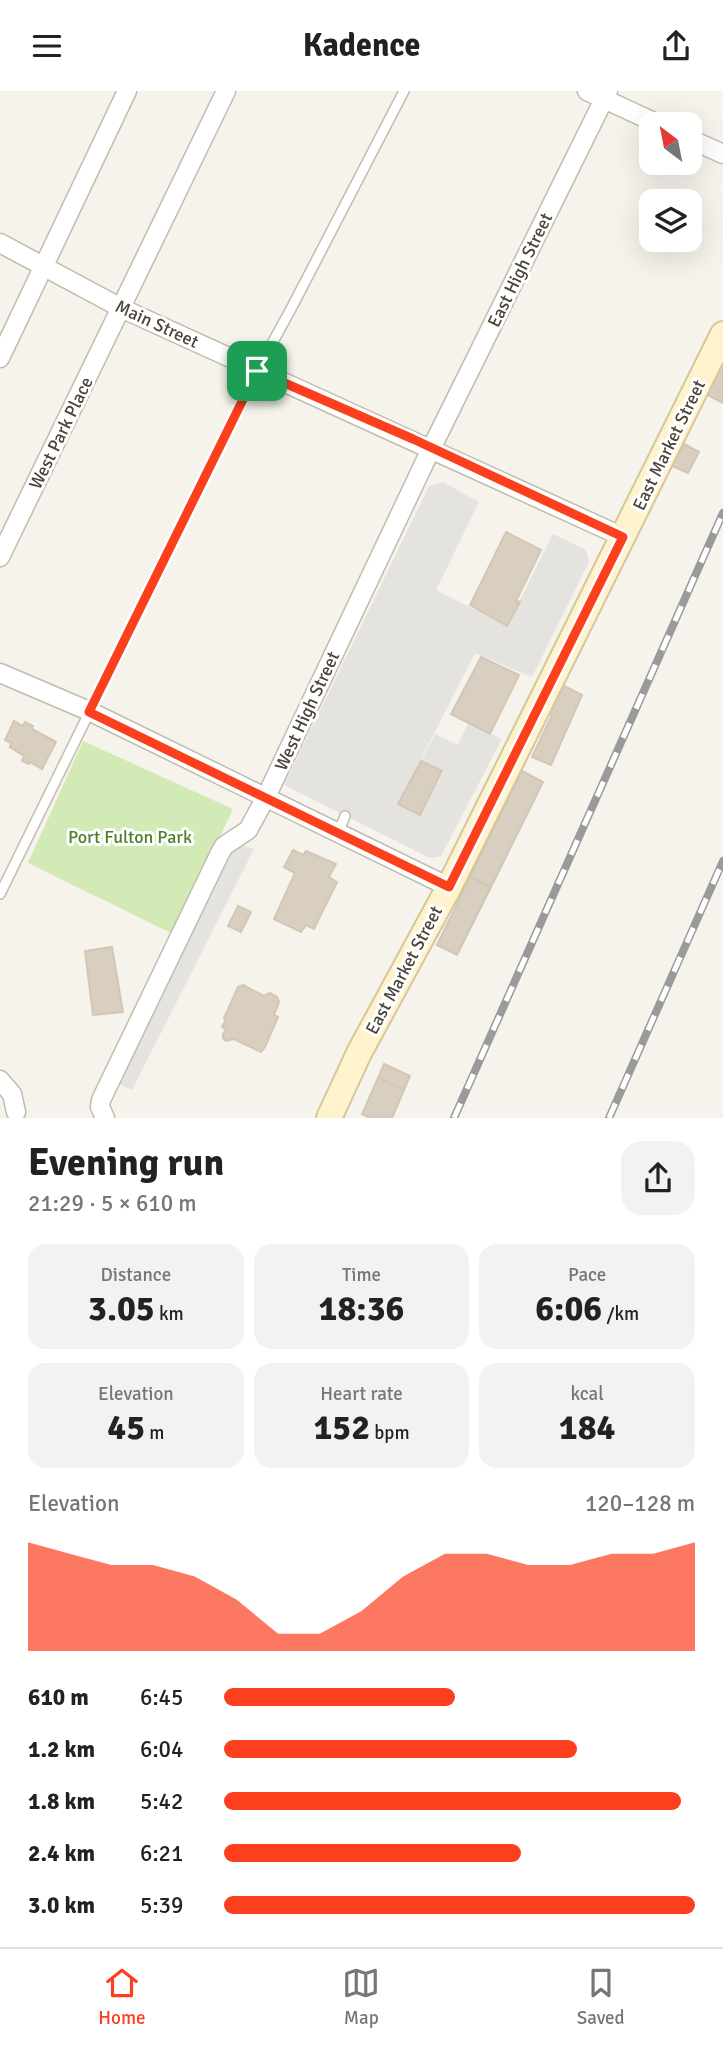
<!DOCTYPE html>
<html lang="en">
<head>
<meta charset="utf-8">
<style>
	body { margin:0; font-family:Signika,sans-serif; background:#f2f2f2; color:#222; height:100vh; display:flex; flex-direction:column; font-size:26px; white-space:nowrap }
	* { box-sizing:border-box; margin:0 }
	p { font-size:23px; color:#767676 }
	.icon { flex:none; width:38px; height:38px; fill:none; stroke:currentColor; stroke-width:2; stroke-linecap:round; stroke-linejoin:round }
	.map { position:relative; height:1027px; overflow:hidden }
	.sheet { display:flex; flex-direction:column; background:#fff; flex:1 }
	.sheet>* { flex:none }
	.needle { width:46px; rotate:328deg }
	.fabs { position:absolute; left:639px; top:21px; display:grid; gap:14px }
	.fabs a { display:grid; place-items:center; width:63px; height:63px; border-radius:14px; background:#fff; box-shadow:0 7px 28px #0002; font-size:35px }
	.pin { position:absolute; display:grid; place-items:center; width:60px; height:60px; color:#fff; margin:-30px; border-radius:14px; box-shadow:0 4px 10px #0006 }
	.round { display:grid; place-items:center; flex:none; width:74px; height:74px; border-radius:21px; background:#f2f2f2 }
	.summary { display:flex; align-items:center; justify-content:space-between; height:119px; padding:0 28px }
	h1 { font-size:38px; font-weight:700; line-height:52px }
	.metrics { display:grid; grid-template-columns:repeat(3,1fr); gap:10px; height:119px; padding:7px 28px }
	.metrics div { display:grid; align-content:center; border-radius:18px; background:#f2f2f2; text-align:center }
	.metrics b { font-size:35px; font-weight:700 }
	.metrics small { font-size:19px; font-weight:400 }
	.metrics p { font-size:19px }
	.chart { height:196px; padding:14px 28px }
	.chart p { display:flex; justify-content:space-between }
	.chart svg { width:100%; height:126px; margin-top:7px; fill:#fc3f1d; opacity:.7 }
	ul { padding:0 28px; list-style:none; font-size:23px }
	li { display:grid; grid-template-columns:112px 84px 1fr; align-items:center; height:52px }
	li i { height:18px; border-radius:9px; background:#fc3f1d }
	header { display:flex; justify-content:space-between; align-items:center; height:91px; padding:0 28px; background:#fff; font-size:32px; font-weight:700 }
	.tab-bar { display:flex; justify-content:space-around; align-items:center; height:98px; border-top:2px solid #e0e0e0; background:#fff; font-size:19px; color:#767676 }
	.tab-bar a { display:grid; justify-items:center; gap:4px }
	.tab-bar .on { color:#fc3f1d }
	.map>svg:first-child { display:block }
	.green { fill:#d2eab5 }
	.parking { fill:#e5e3e0 }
	.building { fill:#d8cfc1; stroke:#d3c7b4; stroke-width:2 }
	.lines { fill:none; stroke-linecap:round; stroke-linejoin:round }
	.lane-casing { stroke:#c2bbae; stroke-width:12 }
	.street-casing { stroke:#c2bbae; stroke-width:21 }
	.secondary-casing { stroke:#d6c79b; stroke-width:28 }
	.lane { stroke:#fff; stroke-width:9 }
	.street { stroke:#fff; stroke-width:18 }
	.secondary { stroke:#fff3cd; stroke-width:24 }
	.rail-casing { stroke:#9a9a9a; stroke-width:8 }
	.rail { stroke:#fff; stroke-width:5; stroke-dasharray:16; stroke-linecap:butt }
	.route-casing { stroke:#fff; stroke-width:14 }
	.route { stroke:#fc3f1d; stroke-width:9 }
	.labels { text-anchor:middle; stroke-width:6; stroke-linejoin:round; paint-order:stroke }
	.street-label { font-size:18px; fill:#4b4439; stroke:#fff }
	.park-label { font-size:18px; fill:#4a7f2a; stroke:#fff }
</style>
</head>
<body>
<header><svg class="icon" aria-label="menu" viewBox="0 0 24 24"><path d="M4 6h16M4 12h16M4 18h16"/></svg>Kadence<svg class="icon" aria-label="share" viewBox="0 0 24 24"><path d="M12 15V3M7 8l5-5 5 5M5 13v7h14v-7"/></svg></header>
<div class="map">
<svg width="723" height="1027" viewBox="0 0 723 1027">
	<rect width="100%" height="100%" fill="#f6f3ec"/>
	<path class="green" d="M83,650L233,718L173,843L28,772Z"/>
	<g class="parking">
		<path d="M443,391L479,411L436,499L507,535L553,443L586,459L589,471L532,586L475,562L398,713L420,723L444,681L421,670L435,643L458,654L468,632L502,648L441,765L430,767L284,694L429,395Z"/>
		<path d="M219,747L254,758L132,999L105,987Z"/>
	</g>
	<g class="building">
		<path d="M723,267V312L706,303Z"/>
		<path d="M682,352L699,361L688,382L672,375Z"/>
		<path d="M506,441L541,459L516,510L520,511L507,535L470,514Z"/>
		<path d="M481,566L519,584L490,643L451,623Z"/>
		<path d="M564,595L582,604L551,674L532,666L552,624L549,623Z"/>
		<path d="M14,630L23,635L25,631L33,635L32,638L56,651L42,678L30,671L29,673L22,670L24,665L10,656L11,652L5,649Z"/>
		<path d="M421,670L442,680L420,724L398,713Z"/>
		<path d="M522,680L543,691L491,796L470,786Z"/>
		<path d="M293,759L303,764L306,760L336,773L329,786L337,791L314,838L306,834L301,841L274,828L295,782L284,776Z"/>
		<path d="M470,786L491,796L457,864L437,854Z"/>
		<path d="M238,815L251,821L241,841L228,835Z"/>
		<path d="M112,856L123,921L93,924L85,860Z"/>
		<path d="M243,894L264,905L270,902L277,906L279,911L274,924L278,926L265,956L261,961L234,948L226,950L223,947V943L226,939L222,936L226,928L224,927L238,896Z"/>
		<path d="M384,973L410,985L404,999L378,987Z"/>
		<path d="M378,987L404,999L392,1027H370L362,1023Z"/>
	</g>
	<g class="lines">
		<g class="lane-casing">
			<g id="lane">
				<path d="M338,742L345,725"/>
				<path d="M0,803L257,280L292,216L404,0"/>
			</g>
		</g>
		<g class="street-casing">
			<g id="street">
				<path d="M587,0L658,33"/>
				<path d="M690,48L723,63"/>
				<path d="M0,152L121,217L623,446"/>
				<path d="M0,267L127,0"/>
				<path d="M0,466L226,0"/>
				<path d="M0,582L89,620L449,796"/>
				<path d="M0,989L12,1003L16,1021"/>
				<path d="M105,1027L100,1016L101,1009L220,762L224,755L248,739L266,706L431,358L608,0"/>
			</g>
		</g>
		<g class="secondary-casing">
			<path id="secondary" d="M329,1027L359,962L449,796L723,243"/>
		</g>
		<use href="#lane" class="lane"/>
		<use href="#street" class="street"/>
		<use href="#secondary" class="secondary"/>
		<g class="rail-casing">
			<g id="rail">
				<path d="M454,1027L723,422"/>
				<path d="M609,1027L723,770"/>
			</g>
		</g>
		<use href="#rail" class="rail"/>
	</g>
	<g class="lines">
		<g class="route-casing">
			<path id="route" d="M257,280L413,348L623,446L449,796L89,621Z"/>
		</g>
		<use href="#route" class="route"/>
	</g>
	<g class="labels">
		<g class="street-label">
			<text transform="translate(520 179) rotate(-64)" y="6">East High Street</text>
			<text transform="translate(157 233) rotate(25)" y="6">Main Street</text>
			<text transform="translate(61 342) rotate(-64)" y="6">West Park Place</text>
			<text transform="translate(669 354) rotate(-64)" y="6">East Market Street</text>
			<text transform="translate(307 620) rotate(-65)" y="6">West High Street</text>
			<text transform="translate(404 879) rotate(-62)" y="6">East Market Street</text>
		</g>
		<g class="park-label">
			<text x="130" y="752">Port Fulton Park</text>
		</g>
	</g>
</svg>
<div class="fabs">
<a><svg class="needle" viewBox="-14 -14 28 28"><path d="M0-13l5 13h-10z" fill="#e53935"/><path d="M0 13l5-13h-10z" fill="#767676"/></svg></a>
<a><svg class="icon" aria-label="layers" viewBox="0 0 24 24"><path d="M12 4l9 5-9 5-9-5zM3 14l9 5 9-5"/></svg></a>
</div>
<div class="pin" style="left:257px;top:280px;background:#1e9e55"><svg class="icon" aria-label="arrive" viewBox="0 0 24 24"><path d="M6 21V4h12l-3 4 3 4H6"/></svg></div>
</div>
<section class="sheet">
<div class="summary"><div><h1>Evening run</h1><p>21:29 · 5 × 610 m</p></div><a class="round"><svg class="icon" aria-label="share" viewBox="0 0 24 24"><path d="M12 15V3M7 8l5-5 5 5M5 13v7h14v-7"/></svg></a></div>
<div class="metrics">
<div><p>Distance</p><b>3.05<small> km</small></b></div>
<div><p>Time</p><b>18:36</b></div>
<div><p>Pace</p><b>6:06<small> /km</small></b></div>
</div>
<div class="metrics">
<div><p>Elevation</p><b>45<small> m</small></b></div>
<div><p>Heart rate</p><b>152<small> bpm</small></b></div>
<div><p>kcal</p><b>184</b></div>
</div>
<div class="chart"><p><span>Elevation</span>120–128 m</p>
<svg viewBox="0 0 160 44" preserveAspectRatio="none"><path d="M0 44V6L10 10L20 14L30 14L40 18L50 26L60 38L70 38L80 30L90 18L100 10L110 10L120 14L130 14L140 10L150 10L160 6V44z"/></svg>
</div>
<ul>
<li><b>610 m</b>6:45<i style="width:49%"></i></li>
<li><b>1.2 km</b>6:04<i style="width:75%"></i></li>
<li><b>1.8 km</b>5:42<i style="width:97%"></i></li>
<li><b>2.4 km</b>6:21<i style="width:63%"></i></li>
<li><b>3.0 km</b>5:39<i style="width:100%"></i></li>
</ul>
</section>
<nav class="tab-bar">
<a class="on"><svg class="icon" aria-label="home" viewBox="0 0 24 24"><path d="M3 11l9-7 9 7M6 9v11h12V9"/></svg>Home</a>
<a><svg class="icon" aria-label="map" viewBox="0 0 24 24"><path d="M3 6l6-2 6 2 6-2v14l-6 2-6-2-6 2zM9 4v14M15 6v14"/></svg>Map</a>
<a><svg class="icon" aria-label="saved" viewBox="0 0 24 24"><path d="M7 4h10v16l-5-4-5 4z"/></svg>Saved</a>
</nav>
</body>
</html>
